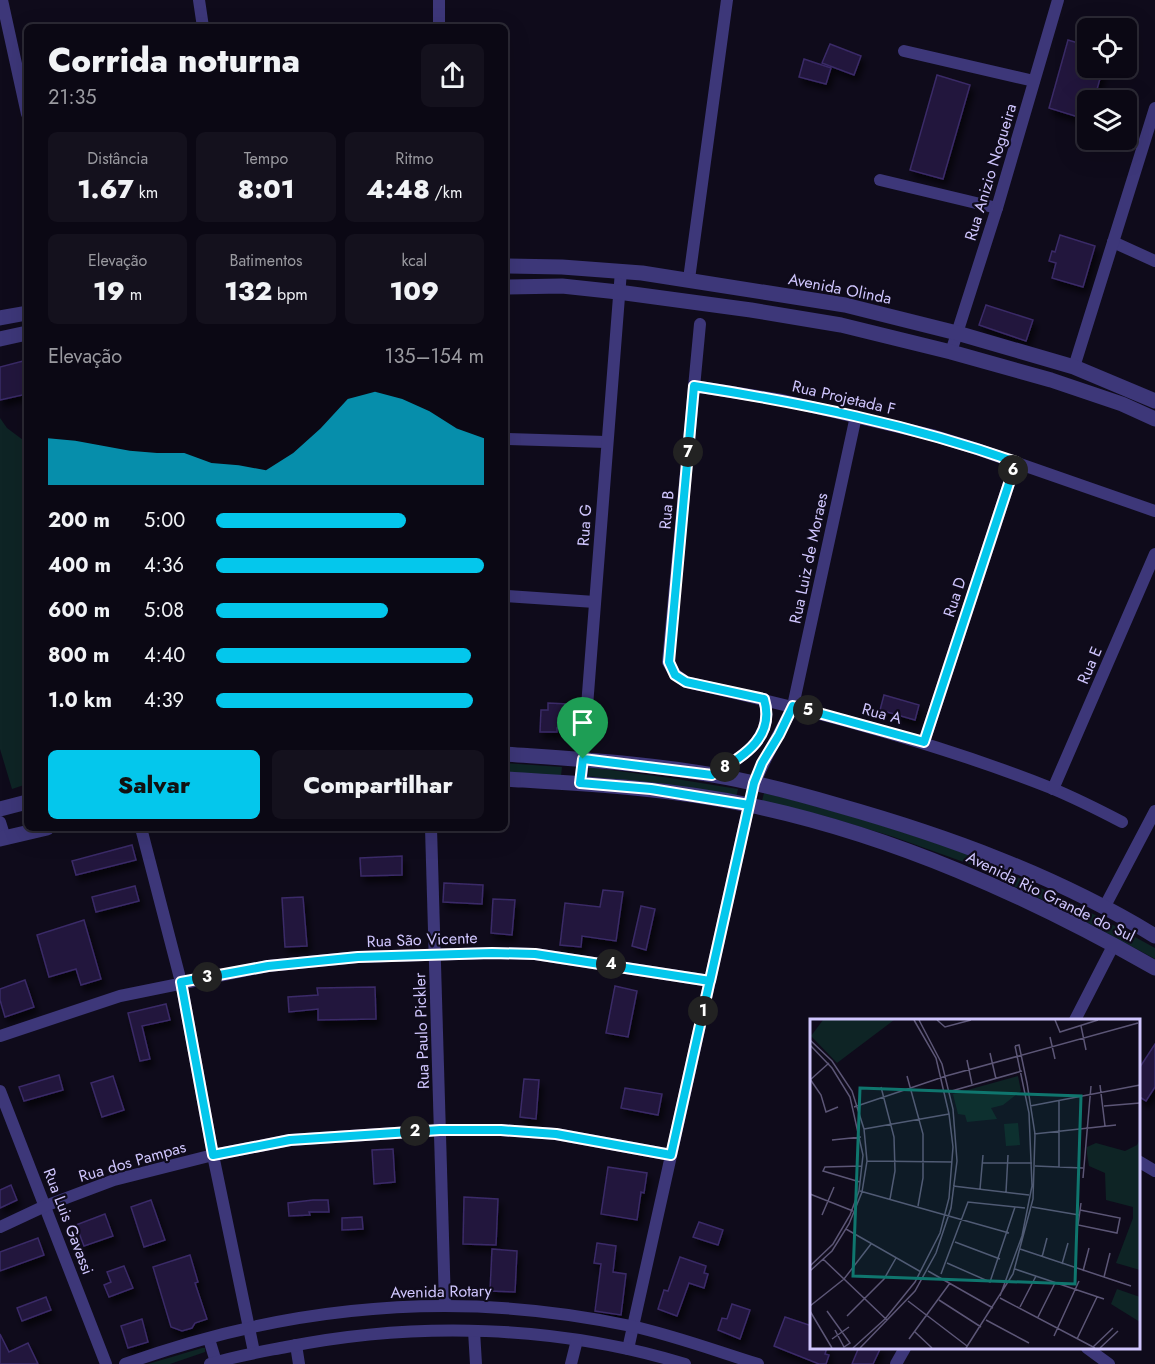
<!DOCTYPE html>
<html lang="pt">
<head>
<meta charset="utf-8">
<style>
	body { margin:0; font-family:Jost,sans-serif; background:#14111d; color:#f1f3f6; height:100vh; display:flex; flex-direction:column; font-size:22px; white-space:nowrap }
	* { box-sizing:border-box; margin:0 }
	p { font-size:20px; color:#9a9aa0 }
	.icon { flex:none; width:33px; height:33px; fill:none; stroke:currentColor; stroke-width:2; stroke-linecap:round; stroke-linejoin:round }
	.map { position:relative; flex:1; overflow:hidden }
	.details { position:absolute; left:24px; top:24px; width:484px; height:807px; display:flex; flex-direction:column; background:#0b0814; border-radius:9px; box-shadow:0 6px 24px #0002,0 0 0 2px #2b2934 }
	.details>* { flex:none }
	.controls { position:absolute; left:1077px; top:18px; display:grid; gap:12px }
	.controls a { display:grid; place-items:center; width:60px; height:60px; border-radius:9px; background:#0b0814; box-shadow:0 6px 24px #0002,0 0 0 2px #2b2934; font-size:30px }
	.pin { position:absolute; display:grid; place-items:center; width:51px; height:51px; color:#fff; margin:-62px -26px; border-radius:50% 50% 50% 0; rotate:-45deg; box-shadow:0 0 6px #0007 }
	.pin .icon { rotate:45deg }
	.km { position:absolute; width:30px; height:30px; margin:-15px; border-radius:50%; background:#222; color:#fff; font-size:16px; line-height:30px; text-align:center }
	.round { display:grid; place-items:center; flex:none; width:63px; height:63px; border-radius:9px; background:#14111d }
	.head { display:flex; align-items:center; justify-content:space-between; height:102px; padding:0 24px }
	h1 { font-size:33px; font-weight:800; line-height:45px }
	.metrics { display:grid; grid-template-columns:repeat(3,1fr); gap:9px; height:102px; padding:6px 24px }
	.metrics div { display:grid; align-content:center; border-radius:9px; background:#14111d; text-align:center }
	.metrics b { font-size:26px; font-weight:800 }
	.metrics small { font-size:16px; font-weight:400 }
	.metrics p { font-size:16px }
	.chart { height:168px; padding:12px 24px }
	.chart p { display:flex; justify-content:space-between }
	.chart svg { width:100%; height:108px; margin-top:6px; fill:#04c7ec; opacity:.7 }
	.primary-button { display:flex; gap:12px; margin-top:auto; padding:12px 24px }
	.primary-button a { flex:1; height:69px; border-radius:9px; background:#04c7ec; color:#111; font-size:24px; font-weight:800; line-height:69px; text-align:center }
	.primary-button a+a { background:#14111d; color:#f1f3f6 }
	ul { padding:0 24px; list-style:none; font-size:20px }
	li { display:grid; grid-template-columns:96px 72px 1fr; align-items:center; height:45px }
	li i { height:15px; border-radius:8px; background:#04c7ec }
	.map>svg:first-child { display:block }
	.green { fill:#0e2425 }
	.building { fill:#21183c; stroke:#3a2a67; stroke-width:1.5; filter:url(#shadow) }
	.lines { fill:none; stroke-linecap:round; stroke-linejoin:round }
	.minor { stroke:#3d3779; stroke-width:12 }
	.tertiary { stroke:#3d3779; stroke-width:15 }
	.route-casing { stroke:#fff; stroke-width:12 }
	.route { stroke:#04c7ec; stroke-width:8 }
	.labels { text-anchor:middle; stroke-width:4.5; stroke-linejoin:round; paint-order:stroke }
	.street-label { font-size:16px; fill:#d0c6fe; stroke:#0f0b1b }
	.inset-road { fill:none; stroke:#5c5676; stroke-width:1.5 }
	.view { fill:#0f766e; fill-opacity:0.15; stroke:#0f766e; stroke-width:3 }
	.inset-edge { fill:none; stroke:#d0c6fe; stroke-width:3 }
</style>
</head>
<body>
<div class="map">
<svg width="1155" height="1364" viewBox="0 0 1155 1364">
	<defs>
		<filter id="shadow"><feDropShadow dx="3.5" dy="6" stdDeviation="3" flood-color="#0009"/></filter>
	</defs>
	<rect width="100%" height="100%" fill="#0f0b1b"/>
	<g class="green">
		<path d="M0,418L7,428L27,443V784L12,789L0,749Z"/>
		<path d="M506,763L562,767L561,776L506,772Z"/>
		<path d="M589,767L670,778L738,789L736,798L669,786L588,776Z"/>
		<path d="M764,793C836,810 905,832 975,857L972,865L894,837L825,816L762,801Z"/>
		<path d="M1002,870L1075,904L1155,948V959L1068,912L999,879Z"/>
		<path d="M202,1348H205V1352L170,1364H148Z"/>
	</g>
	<g class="building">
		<path d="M1068,40L1088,46V68H1103L1094,100L1088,99V120L1049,108Z"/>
		<path d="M830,44L861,56L854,75L822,63Z"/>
		<path d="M804,59L831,68L826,84L799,77Z"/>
		<path d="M937,75L970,85L943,179L910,170Z"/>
		<path d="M1060,235L1095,246L1083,287L1052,278L1056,263L1049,261L1052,251L1055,252Z"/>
		<path d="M986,305L1033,320L1026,341L979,325Z"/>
		<path d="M27,360V394L0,400V367Z"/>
		<path d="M884,695L919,705L915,720L880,710Z"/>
		<path d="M548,703L568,704V728H557V732H540L541,710H548Z"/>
		<path d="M132,845L136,860L76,875L72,861Z"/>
		<path d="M402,856V875L361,876L360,858Z"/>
		<path d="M444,883L483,885L482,904L443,902Z"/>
		<path d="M135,886L139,901L96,912L92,897Z"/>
		<path d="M603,890L623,892L616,941L582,936L581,947L560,945L565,903L600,907Z"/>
		<path d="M303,897L307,946L285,947L282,898Z"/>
		<path d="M493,899L515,900L512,935L491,933Z"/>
		<path d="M641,906L655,909L646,950L632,946Z"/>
		<path d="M84,920L101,979L81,985L76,969L49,977L37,935Z"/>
		<path d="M25,980L34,1007L5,1017L0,1000V989Z"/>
		<path d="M615,986L637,991L628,1037L606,1033Z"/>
		<path d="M375,987L376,1019L318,1020V1009L289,1012L288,997L318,995L317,988Z"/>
		<path d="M166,1004L170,1020L142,1026L150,1059L140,1061L128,1013Z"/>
		<path d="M1155,1044V1087L1146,1101L1138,1096V1070Z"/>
		<path d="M59,1075L63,1090L24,1101L19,1087Z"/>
		<path d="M113,1076L124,1110L102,1117L91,1083Z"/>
		<path d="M524,1079L539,1080L536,1119L520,1117Z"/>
		<path d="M625,1088L662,1094L658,1115L621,1108Z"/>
		<path d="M393,1149L395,1182L374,1184L372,1150Z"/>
		<path d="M608,1167L647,1173L644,1193L641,1192L637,1220L601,1214Z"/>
		<path d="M11,1185L17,1200L0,1208V1190Z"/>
		<path d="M464,1197L498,1199L496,1245L463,1244Z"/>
		<path d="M151,1200L165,1240L144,1247L131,1207Z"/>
		<path d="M313,1200H328L329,1212H309L310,1215L289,1216L288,1203Z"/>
		<path d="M105,1214L113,1236L84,1246L76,1225Z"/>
		<path d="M362,1217L363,1229L342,1230V1218Z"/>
		<path d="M699,1222L723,1230L718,1245L693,1237Z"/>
		<path d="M38,1238L44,1255L0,1271V1252Z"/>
		<path d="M597,1243L616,1246L613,1272L626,1274L621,1315L595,1311L601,1264L594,1263Z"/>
		<path d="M492,1249L517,1251L515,1292L490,1291Z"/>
		<path d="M190,1255L198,1282L195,1283L207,1319L195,1323L192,1328L182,1331L171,1327L153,1267Z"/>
		<path d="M680,1257L706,1266L704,1273L708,1274L704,1288L689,1283L677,1316L658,1309L664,1290L668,1291Z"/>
		<path d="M124,1266L133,1288L109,1297L104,1285L111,1282L107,1272Z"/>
		<path d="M46,1297L51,1310L22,1321L17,1308Z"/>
		<path d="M732,1304L750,1310L740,1339L718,1330L722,1318L727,1319Z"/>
		<path d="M785,1317L812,1326V1347H827L825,1354L829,1355L826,1364H819L774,1346Z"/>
		<path d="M142,1319L148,1342L128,1348L121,1326Z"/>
		<path d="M0,1334L9,1352L28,1343L38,1364H0Z"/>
		<path d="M859,1347H881L873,1364H852Z"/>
	</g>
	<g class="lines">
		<g class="minor">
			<path d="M2,0L27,114"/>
			<path d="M199,0L203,27"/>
			<path d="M439,0V27"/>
			<path d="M904,51L1034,81"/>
			<path d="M880,180L997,208"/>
			<path d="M1113,242L1155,261"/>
			<path d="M689,279L727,0"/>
			<path d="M700,324L668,662L675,674L686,682C811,710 932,741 1051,788C1075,798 1099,810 1122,822"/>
			<path d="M951,352L997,208L1058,0"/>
			<path d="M1074,367L1155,108"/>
			<path d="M694,386L782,400L932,435L974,448L1155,511"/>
			<path d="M506,439L606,442"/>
			<path d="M506,596L595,602"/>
			<path d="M924,742L1016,462"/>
			<path d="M712,775C741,757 776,739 764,699"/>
			<path d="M581,783L621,271"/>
			<path d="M755,783C765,756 781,732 793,706L856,416"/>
			<path d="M1053,789L1155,554"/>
			<path d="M0,822L5,838"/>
			<path d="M141,828L181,982L213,1155L254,1352"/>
			<path d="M431,828L445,1305"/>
			<path d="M1105,906L1155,811"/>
			<path d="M1075,1020L1114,944"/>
			<path d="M0,1036L120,996L268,966L358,957L492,953L535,954L710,981"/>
			<path d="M0,1091L106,1364"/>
			<path d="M1138,1161L1155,1171"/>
			<path d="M0,1227L45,1206L114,1180L213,1155L290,1140L440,1130H501L556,1134L671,1155"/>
			<path d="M474,1331L476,1364"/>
			<path d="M209,1339L216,1362"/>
			<path d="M296,1345L299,1364"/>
			<path d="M1087,1348L1109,1364"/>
			<path d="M628,1349L749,805"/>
			<path d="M125,1364C291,1304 458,1289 631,1326C673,1335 716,1351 758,1364"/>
			<path d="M210,1364C235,1356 260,1352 286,1347C416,1321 557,1325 685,1364"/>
			<path d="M571,1364L577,1340"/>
			<path d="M896,1364L905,1348"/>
		</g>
		<g class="tertiary">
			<path d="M506,266L562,267L642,273L845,305L957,333L1074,367L1155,401"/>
			<path d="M506,287L562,286L618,292L751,310L841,325L951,352L1051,380L1122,404L1155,419"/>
			<path d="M0,318L27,313"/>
			<path d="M0,339L27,333"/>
			<path d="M506,754C575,759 645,763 713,775C755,782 796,793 837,805C947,836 1057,876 1155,936"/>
			<path d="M506,779C587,784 668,788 749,805C893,835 1028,896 1155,968"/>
			<path d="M0,809L27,802"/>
			<path d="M0,839L47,828"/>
		</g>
	</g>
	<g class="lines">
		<g class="route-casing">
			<path id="route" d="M583,759L580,783L651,789L749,805L671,1155L556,1134L501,1130H440L290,1140L213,1155L181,982L268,966L358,957L492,953L535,954L710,981L754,783L762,763L779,735L793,706L924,742L1016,462C911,425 803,403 694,386L669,662L675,675L686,682L764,699C776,739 741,757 712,775L583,759"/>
		</g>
		<use href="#route" class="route"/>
	</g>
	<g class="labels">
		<g class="street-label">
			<text transform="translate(990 172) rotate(-73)" y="6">Rua Anizio Nogueira</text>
			<text transform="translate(840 288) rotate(11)" y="6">Avenida Olinda</text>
			<text transform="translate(844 397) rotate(13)" y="6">Rua Projetada F</text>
			<text transform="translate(666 510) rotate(-85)" y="6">Rua B</text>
			<text transform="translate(584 525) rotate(-86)" y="6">Rua G</text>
			<text transform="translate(808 558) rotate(-78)" y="6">Rua Luiz de Moraes</text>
			<text transform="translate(954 597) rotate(-72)" y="6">Rua D</text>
			<text transform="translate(1089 665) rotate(-67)" y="6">Rua E</text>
			<text transform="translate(882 713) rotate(15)" y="6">Rua A</text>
			<text transform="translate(1051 896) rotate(26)" y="6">Avenida Rio Grande do Sul</text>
			<text transform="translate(422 939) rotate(-2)" y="6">Rua São Vicente</text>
			<text transform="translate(421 1031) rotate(-92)" y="6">Rua Paulo Pickler</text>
			<text transform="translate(132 1161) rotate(-16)" y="6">Rua dos Pampas</text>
			<text transform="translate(69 1221) rotate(69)" y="6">Rua Luis Gavassi</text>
			<text transform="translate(441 1291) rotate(-1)" y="6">Avenida Rotary</text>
		</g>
	</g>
	<g transform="translate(810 1019)">
		<rect width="330" height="330" fill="#0f0b1b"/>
		<path d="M13,1H84L27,44L1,17ZM208,57L211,72L193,86L181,89L187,100L157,103L155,96L148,95L143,75ZM208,104L210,126L196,127L194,105ZM330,120V251L306,244L323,199V188L296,181L295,154L279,147L277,135V128L286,124L315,132L327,126ZM307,270L330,278V303L301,285Z" fill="#0e2425"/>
		<path class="inset-road" d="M127,1L135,8L161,1M245,1L250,13L288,1M271,7L276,31M240,18L245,40M0,21L22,42L42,72L54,110L57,142L52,173L39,205L22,232L0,252M0,26L22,49L40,78L53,136L49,172L40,196L23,225L0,247M180,34L186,60M157,41L162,65M97,57L113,115V159L108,187M0,60L11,76L16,93L28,88M0,61L19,44M290,66L295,107M71,68L84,118L85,152L80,180M138,73L212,52M249,82V148M220,87L330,66M294,87L330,84M44,88L136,57L328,4M54,110L139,95M0,115V161M224,115L306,106M22,121L51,118M57,142L142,143M172,144H222M225,147L273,149M273,159L281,67M50,163L13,152L15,148L52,147M143,167L219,176M170,170L173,136M50,172L199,214M196,173L198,136M0,175L43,192M222,188L269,196M270,191L310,199L307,214L268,206L271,184M12,196L24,168M36,210L111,253M145,223L190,240M210,230L321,267M232,238L237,219M13,240L77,301M137,244L180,263L205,188M252,245L258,224M205,250L294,280M118,252L183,289M273,252L279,229M131,255L158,183L215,189M294,258L300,234M190,277L212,217L222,167L219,94L205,27M190,279L285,329M129,281L171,308M98,282L157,327M0,287L34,260L61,225M210,288L226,257M0,292L22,329M17,292L40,324L34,328L25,311M37,297L74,260L86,239M228,298L245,264M176,301L219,324M105,313L122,329M244,317L269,262M22,320L39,308M99,320L140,264M267,320L287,278M283,328L303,309M43,329L75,300L105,263L130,214L139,179L143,128L139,95L126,39L104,1M50,329L105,272L126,234L141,189L147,142L143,90L132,45L109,1M156,329L203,255L223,180L225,115L217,64L209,26L205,27M290,329L308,312"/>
		<path class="view" d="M50,69L271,77L265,265L43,257Z"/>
		<rect width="330" height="330" class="inset-edge"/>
	</g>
</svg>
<div class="controls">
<a><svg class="icon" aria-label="locate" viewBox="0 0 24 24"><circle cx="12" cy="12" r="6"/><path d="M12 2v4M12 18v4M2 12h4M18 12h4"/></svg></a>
<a><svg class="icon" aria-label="layers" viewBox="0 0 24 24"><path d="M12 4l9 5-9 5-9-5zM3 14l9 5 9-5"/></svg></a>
</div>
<div class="pin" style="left:583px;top:759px;background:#1e9e55"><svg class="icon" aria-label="arrive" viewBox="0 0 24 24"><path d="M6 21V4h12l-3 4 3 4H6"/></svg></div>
<b class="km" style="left:703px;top:1011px">1</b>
<b class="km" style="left:415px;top:1131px">2</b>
<b class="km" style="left:207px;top:977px">3</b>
<b class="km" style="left:611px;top:964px">4</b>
<b class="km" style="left:808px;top:710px">5</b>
<b class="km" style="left:1013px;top:470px">6</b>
<b class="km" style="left:688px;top:452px">7</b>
<b class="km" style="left:725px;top:767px">8</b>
<section class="details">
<div class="head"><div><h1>Corrida noturna</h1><p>21:35</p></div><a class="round"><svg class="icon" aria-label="share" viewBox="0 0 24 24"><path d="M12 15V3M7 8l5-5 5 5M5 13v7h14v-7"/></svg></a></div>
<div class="metrics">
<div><p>Distância</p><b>1.67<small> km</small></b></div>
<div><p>Tempo</p><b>8:01</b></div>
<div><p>Ritmo</p><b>4:48<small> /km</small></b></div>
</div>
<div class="metrics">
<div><p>Elevação</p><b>19<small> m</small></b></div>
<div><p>Batimentos</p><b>132<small> bpm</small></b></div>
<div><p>kcal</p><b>109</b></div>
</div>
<div class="chart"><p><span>Elevação</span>135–154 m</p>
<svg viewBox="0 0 160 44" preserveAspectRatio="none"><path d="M0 44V25L10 26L20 28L30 30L40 31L50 31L60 35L70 36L80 38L90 31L100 21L110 9L120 6L130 9L140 14L150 21L160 25V44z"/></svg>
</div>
<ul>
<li><b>200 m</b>5:00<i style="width:71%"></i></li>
<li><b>400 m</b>4:36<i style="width:100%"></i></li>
<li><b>600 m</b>5:08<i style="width:64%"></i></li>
<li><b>800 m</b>4:40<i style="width:95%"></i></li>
<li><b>1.0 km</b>4:39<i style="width:96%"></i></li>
</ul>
<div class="primary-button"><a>Salvar</a><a>Compartilhar</a></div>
</section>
</div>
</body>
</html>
